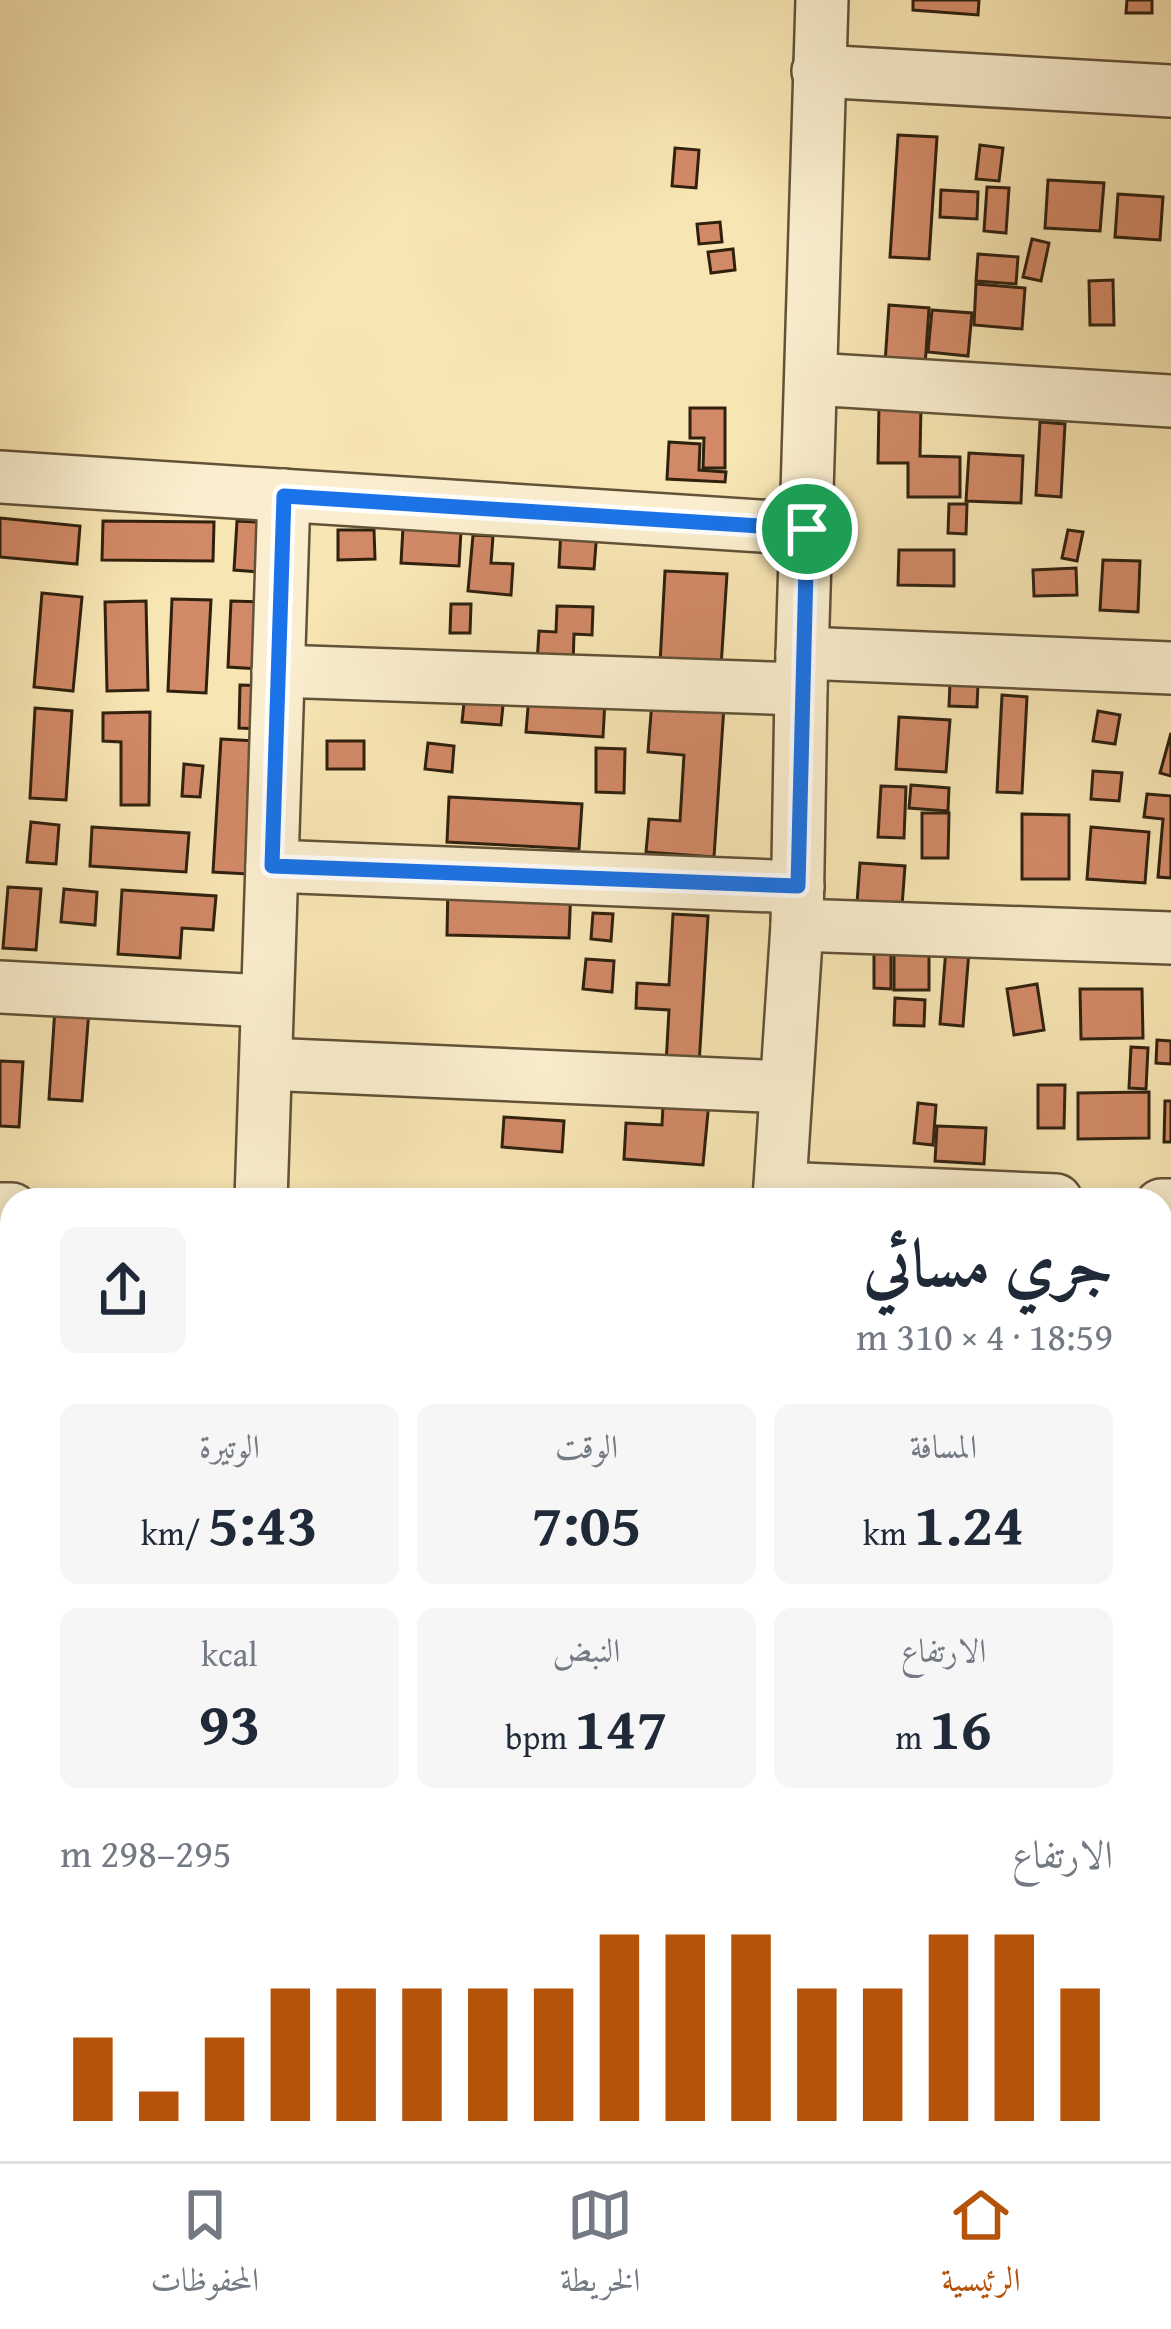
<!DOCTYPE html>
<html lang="ar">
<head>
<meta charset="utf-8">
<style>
	body { margin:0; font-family:"Gentium Book Plus",Amiri,serif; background:#f6f6f7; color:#1f2937; direction:rtl; height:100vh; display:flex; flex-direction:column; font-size:45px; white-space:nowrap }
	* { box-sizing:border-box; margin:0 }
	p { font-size:39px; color:#747a83 }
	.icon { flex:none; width:66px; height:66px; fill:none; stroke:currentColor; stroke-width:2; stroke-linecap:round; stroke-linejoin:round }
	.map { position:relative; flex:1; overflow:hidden; direction:ltr }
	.side { position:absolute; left:0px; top:1188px; width:1173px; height:975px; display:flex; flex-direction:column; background:#fff; border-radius:36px 36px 0 0; box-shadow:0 6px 18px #0003; direction:rtl }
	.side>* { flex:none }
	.pin { position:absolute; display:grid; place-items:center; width:102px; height:102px; color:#fff; margin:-51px; border:6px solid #fff; border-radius:50%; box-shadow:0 3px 12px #0007 }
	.round { display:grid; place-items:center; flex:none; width:126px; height:126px; border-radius:18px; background:#f6f6f7 }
	.headline { display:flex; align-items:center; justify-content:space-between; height:204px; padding:0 60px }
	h1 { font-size:66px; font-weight:800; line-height:90px }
	.stats { display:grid; grid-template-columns:repeat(3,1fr); gap:18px; height:204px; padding:12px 60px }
	.stats div { display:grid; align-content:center; border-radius:18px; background:#f6f6f7; text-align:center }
	.stats b { font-size:60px; font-weight:800 }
	.stats small { font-size:33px; font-weight:400 }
	.stats p { font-size:33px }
	.chart { height:336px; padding:24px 60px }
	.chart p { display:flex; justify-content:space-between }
	.chart svg { width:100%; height:216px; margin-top:12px; stroke:#b45309; stroke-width:6 }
	.tabs { display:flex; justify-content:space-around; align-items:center; height:168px; border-top:3px solid #e0e1e3; background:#fff; font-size:33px; color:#747a83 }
	.tabs a { display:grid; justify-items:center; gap:6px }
	.tabs .current { color:#b45309 }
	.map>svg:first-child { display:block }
	.building { fill:#d28967; stroke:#30210e; stroke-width:3 }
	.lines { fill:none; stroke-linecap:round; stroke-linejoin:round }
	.minor-casing { stroke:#625237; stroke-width:56 }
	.minor { stroke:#faeece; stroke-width:51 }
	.route-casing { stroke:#fff; stroke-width:24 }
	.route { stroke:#1a73e8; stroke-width:15 }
</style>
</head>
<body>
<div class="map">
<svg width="1171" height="2161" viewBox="0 0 1171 2161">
	<rect width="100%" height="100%" fill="#f7e5b3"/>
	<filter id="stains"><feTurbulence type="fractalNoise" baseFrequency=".00167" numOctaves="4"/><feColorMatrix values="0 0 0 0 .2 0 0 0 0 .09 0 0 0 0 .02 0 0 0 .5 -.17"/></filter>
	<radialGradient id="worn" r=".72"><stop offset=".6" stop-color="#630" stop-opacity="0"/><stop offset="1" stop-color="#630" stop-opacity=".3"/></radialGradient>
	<g class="building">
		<path d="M913,0H979L978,15L913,10Z"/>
		<path d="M1127,0H1152V13H1126Z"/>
		<path d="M898,135L937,137L929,259L890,257Z"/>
		<path d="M980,145L1003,148L999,181L976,179Z"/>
		<path d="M675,148L699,150L696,188L672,186Z"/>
		<path d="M1048,180L1104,183L1100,231L1045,228Z"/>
		<path d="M987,187L1009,188L1006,233L984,231Z"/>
		<path d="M941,190L978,192L977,219L940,217Z"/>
		<path d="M1118,194L1163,197L1160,240L1115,237Z"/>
		<path d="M720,222L722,242L699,244L697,224Z"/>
		<path d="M1032,239L1049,243L1041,281L1023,277Z"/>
		<path d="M733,249L735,270L711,273L708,252Z"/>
		<path d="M978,254L1018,257L1016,284L976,281Z"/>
		<path d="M1113,280L1114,325H1090L1089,281Z"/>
		<path d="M976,284L1025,288L1022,329L974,325Z"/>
		<path d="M889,305L929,308L925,366L885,363Z"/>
		<path d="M932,310L972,313L968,356L928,352Z"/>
		<path d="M879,404L921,405L920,456L960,457V497H908V463H878Z"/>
		<path d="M690,408H725V468H703L704,438H690Z"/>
		<path d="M1040,422L1065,424L1061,497L1036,495Z"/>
		<path d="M669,442L700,444L699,470L726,472L725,482L667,479Z"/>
		<path d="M969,453L1023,456L1021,503L966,501Z"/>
		<path d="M949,504H967L966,534L948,533Z"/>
		<path d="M404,510L462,513L459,566L401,563Z"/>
		<path d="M0,518L80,526L77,564L0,557Z"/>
		<path d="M103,521L214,522L213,561L102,560Z"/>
		<path d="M237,521L275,523L273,573L234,570Z"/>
		<path d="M561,528L597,531L594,569L559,567Z"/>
		<path d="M338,530H374L375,559L338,560Z"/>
		<path d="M1068,530L1083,532L1077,561L1062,558Z"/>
		<path d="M473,535L493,536L491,563L513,564L511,595L468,591Z"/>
		<path d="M899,550H954V586L898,585Z"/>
		<path d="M1103,560L1140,561L1138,612L1100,610Z"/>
		<path d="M1076,568L1077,595L1034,596L1033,570Z"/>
		<path d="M665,571L727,574L721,667L660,664Z"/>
		<path d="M42,593L82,597L73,691L34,687Z"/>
		<path d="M172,599L211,600L206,693L168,691Z"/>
		<path d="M146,601L148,690L107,691L105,602Z"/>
		<path d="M231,601L266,602L262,669L228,667Z"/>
		<path d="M451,604H471L470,633H450Z"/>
		<path d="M557,606L593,607L592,635L574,634L573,665L537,663L539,631L556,632Z"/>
		<path d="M950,682L978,684L977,707L949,706Z"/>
		<path d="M240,685L266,686L264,729L239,728Z"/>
		<path d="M465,693L504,696L501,725L462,722Z"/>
		<path d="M529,695L605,700L603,737L526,732Z"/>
		<path d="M1002,695L1027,697L1022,793L997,792Z"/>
		<path d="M652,701L724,706L714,857L646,852L649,819L680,821L684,755L648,752Z"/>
		<path d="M35,708L72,711L66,800L30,798Z"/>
		<path d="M1098,711L1120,715L1115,744L1093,741Z"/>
		<path d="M150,712L149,805H121V742L103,741V713Z"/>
		<path d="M899,717L950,720L946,772L896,769Z"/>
		<path d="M1171,733V776L1160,773Z"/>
		<path d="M221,739L256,741L248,874L213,872Z"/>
		<rect x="327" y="741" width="37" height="28"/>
		<path d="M428,743L454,746L452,772L425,769Z"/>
		<path d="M596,748L625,749L624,793L596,792Z"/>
		<path d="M184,764L203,766L200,797L182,796Z"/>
		<path d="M1093,771L1122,773L1119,801L1091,799Z"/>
		<path d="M911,785L949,788L948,811L909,808Z"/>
		<path d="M881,786L906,787L904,838L878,837Z"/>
		<path d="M1147,794L1171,796V878L1158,877L1163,819L1144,817Z"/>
		<path d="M449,797L582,804L579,849L447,842Z"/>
		<path d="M922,813H949L948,858H922Z"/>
		<path d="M1022,814L1069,815V879H1022Z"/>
		<path d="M31,822L59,825L56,864L27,862Z"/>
		<path d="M92,827L189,833L186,872L90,866Z"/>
		<path d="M1091,827L1149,832L1145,883L1087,879Z"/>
		<path d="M860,863L905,866L902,906L857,903Z"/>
		<path d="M448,883L571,886L569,938L447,935Z"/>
		<path d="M8,887L41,889L36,950L3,948Z"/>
		<path d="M64,889L97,892L95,925L61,922Z"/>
		<path d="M122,890L216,896L213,930L182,928L180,958L118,954Z"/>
		<path d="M593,913L613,914L611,941L591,939Z"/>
		<path d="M673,914L708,916L699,1065L666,1064L669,1010L636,1008L637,983L669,985Z"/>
		<path d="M874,947H891V989L874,988Z"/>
		<path d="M946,949L969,951L963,1026L940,1024Z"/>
		<rect x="894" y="952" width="35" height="38"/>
		<path d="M586,959L614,961L612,992L583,989Z"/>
		<path d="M1037,984L1044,1030L1014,1035L1007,989Z"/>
		<path d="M1080,989H1142L1143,1038L1081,1039Z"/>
		<path d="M895,998L925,1000L924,1026L894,1025Z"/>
		<path d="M55,1008L89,1010L82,1101L49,1099Z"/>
		<path d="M1157,1040L1171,1041V1064L1156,1063Z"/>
		<path d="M1131,1047L1148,1048L1146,1089L1129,1088Z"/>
		<path d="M0,1061L23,1062L19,1127L0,1126Z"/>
		<path d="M1038,1085H1065L1064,1128H1038Z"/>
		<path d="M664,1087L710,1091L703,1165L624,1159L626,1123L662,1125Z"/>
		<path d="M1149,1092V1138L1078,1139V1093Z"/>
		<path d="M1165,1101H1171V1142H1164Z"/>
		<path d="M918,1103L936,1105L933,1145L914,1143Z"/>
		<path d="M504,1117L564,1121L562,1152L502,1147Z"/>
		<path d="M937,1126L986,1128L984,1164L935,1161Z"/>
		<path d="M0,1274L12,1275V1323H0Z"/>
		<path d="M1161,1357H1168L1165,1417H1161Z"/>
		<path d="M0,1396L12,1397V1424L0,1423Z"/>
		<rect x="0" y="1814" width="12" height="47"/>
		<path d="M174,2151H213L214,2161H174Z"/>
		<path d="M332,2151H390L389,2161H331Z"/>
		<path d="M403,2151H429L428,2161H402Z"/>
		<path d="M855,2151H879L878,2161H854Z"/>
		<path d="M922,2151H949L948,2161H921Z"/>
		<path d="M1027,2151H1084L1083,2161H1026Z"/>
		<path d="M1099,2151H1149L1148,2161H1098Z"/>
	</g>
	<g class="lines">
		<g class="minor-casing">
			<g id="minor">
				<path d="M818,71L1171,91"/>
				<path d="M812,379L1171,401"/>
				<path d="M0,477L807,529"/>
				<path d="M802,653L1171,668"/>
				<path d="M278,671L801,689"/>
				<path d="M272,866L798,887"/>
				<path d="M797,925L1171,938"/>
				<path d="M0,987L267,1001"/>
				<path d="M266,1064L786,1087"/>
				<path d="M780,1188L1056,1200"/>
				<path d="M261,1200L284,495"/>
				<path d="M779,1200L797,925L801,689L822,0"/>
				<path d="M1161,1205H1171"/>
				<path d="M0,1209H12"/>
				<path d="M1161,1464L1171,1465"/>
				<path d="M0,1473H12"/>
				<path d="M1161,1735L1171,1736"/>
				<path d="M0,1737L12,1738"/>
				<path d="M0,2009L12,2010"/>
				<path d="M1161,2025L1171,2026"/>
				<path d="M727,2161V2151"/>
			</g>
		</g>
		<use href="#minor" class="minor"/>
	</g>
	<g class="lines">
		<g class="route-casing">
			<path id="route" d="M284,496L807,529L798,886L272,866Z"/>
		</g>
		<use href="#route" class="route"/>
	</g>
	<rect width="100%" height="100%" filter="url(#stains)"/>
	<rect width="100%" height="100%" fill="url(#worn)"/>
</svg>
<div class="pin" style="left:807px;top:529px;background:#1e9e55"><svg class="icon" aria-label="arrive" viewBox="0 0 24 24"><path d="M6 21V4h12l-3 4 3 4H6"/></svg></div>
<section class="side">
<div class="headline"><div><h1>جري مسائي</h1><p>18:59 · 4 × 310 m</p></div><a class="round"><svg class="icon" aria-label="share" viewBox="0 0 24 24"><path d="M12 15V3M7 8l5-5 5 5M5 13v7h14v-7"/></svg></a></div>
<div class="stats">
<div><p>المسافة</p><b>1.24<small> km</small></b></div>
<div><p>الوقت</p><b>7:05</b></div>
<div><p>الوتيرة</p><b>5:43<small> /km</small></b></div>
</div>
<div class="stats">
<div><p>الارتفاع</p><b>16<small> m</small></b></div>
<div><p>النبض</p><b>147<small> bpm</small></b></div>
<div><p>kcal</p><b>93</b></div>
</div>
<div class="chart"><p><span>الارتفاع</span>295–298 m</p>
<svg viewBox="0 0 160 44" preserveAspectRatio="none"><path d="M5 44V27M15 44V38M25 44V27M35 44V17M45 44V17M55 44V17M65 44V17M75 44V17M85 44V6M95 44V6M105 44V6M115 44V17M125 44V17M135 44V6M145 44V6M155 44V17"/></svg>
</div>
</section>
</div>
<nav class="tabs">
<a class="current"><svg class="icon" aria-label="home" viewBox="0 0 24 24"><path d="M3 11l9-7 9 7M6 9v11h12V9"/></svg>الرئيسية</a>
<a><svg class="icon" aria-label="map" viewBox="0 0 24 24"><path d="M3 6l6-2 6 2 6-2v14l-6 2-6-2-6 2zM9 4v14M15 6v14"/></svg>الخريطة</a>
<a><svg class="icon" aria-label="saved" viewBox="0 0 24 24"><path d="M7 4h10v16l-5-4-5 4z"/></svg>المحفوظات</a>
</nav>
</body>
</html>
